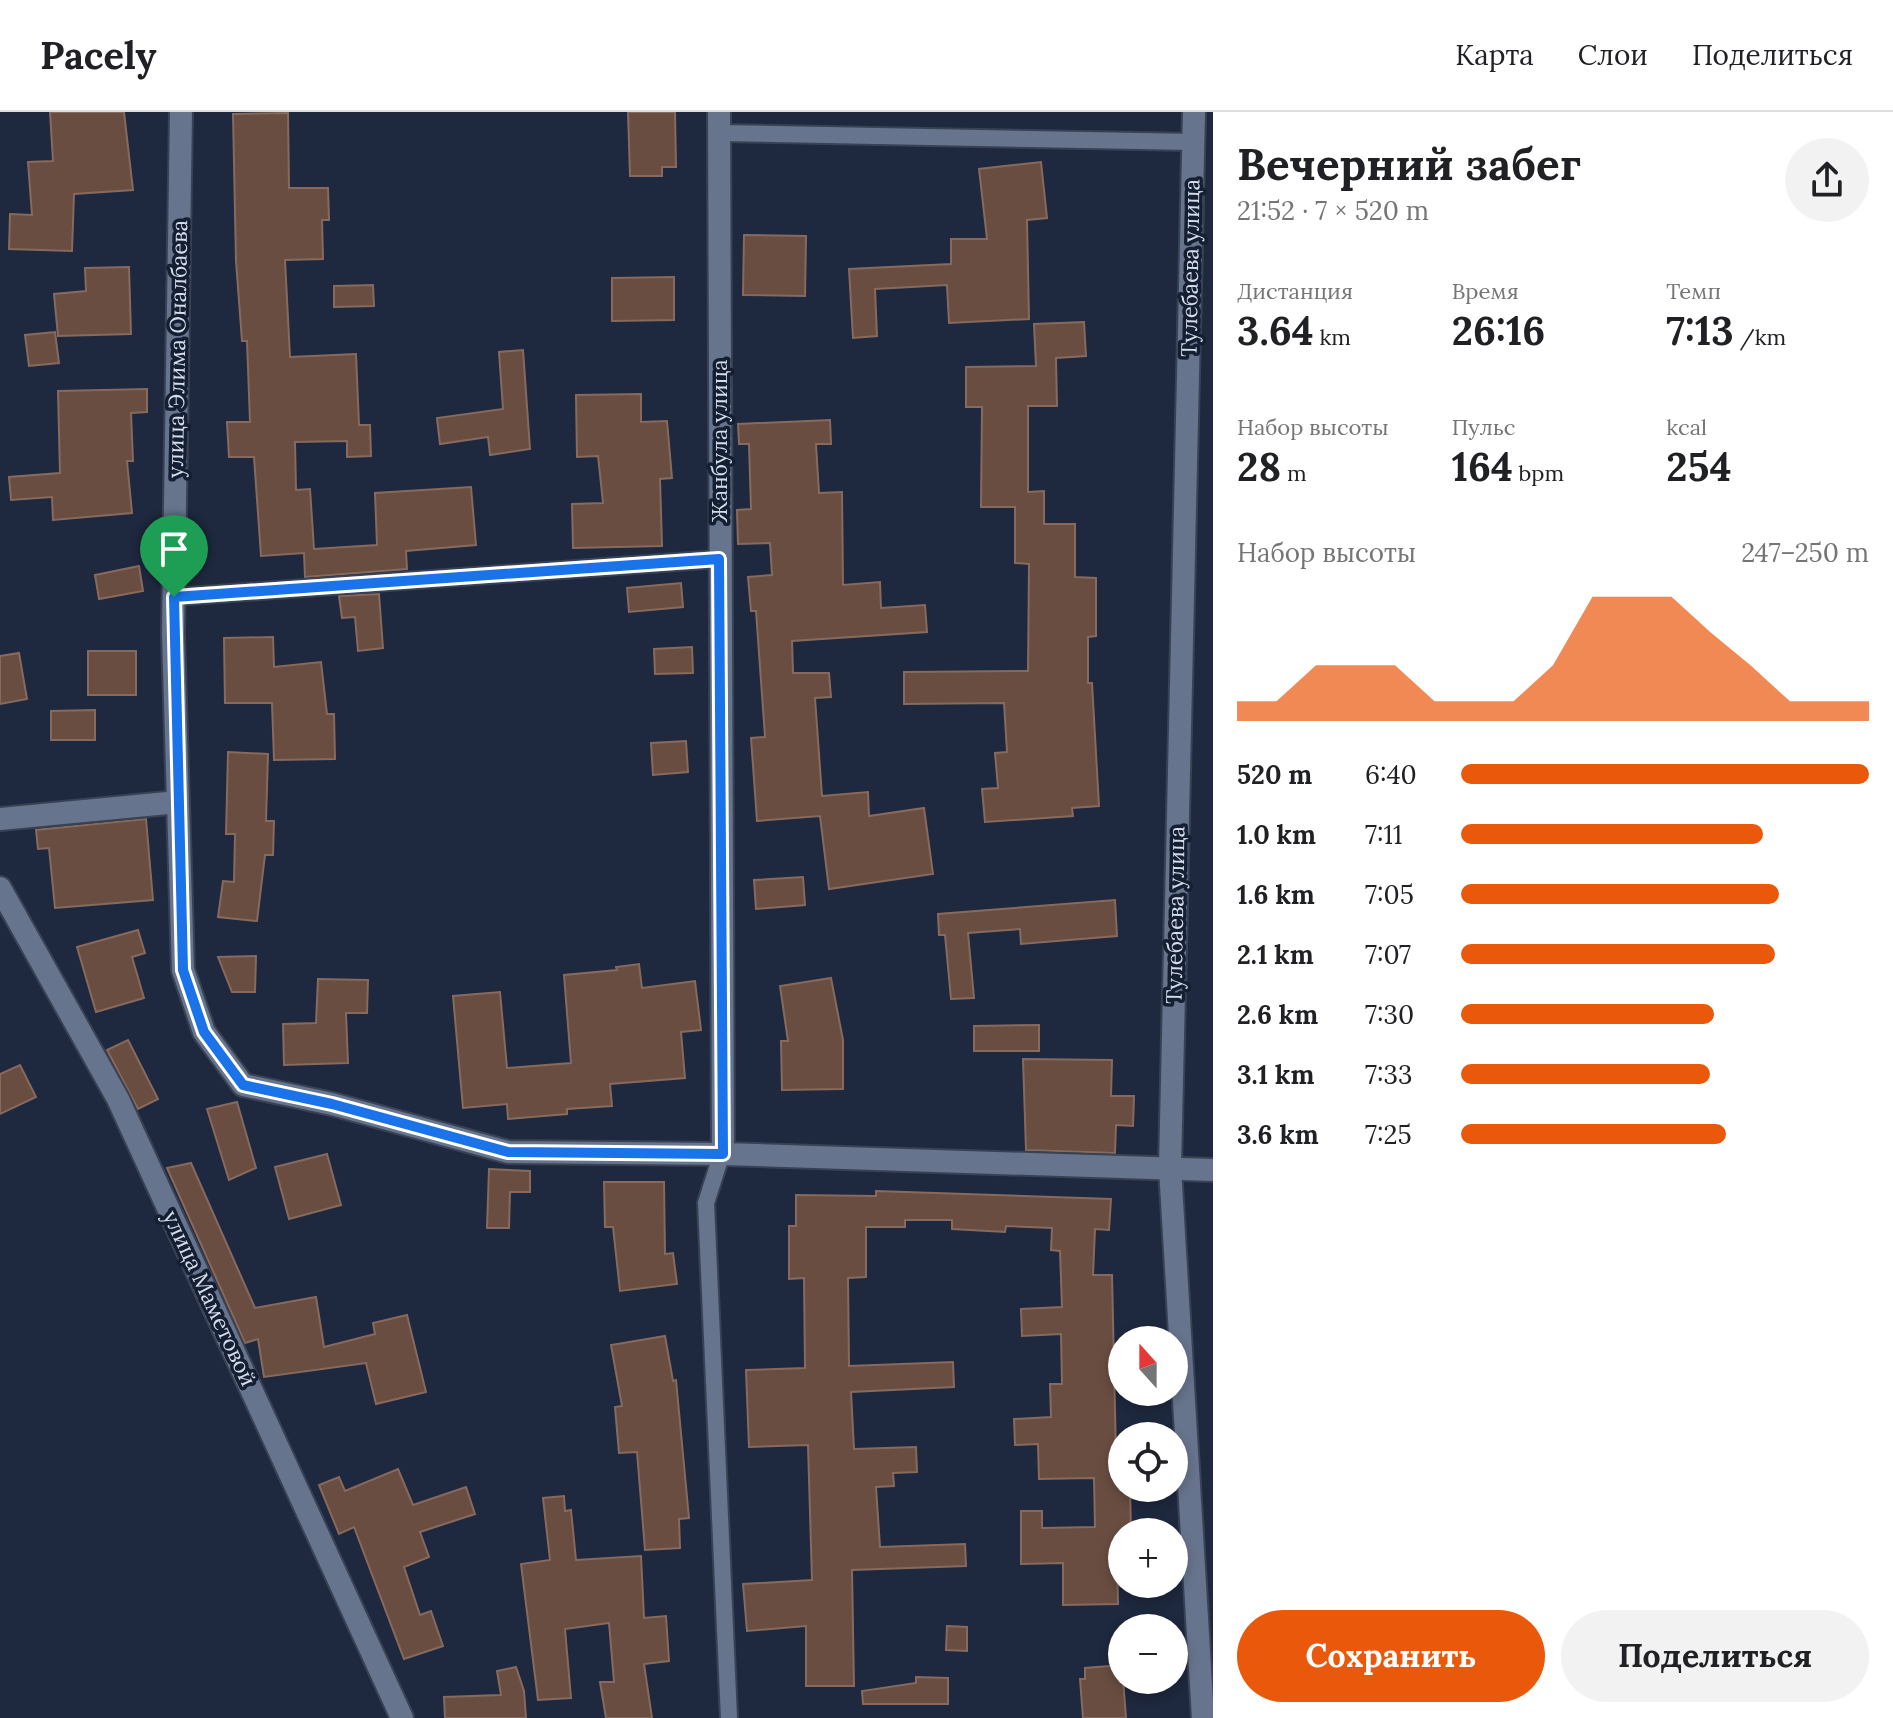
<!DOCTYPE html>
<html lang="ru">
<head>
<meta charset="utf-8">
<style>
	body { margin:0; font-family:Lora,serif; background:#f2f2f2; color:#202124; height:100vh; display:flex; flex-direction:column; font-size:30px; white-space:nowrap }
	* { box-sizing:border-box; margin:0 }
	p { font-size:26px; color:#757577 }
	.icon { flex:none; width:44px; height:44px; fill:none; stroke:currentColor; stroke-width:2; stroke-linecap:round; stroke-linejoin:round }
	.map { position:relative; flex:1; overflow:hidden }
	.details { display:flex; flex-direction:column; background:#fff; width:680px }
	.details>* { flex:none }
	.needle { width:52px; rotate:339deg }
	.controls { position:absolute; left:1108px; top:1214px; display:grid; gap:16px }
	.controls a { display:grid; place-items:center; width:80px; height:80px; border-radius:50%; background:#fff; box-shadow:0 4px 12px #0003; font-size:40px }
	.pin { position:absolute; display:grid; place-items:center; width:68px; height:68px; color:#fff; margin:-82px -34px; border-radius:50% 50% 50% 0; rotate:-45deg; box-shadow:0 0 8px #0007 }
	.pin .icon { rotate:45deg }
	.round { display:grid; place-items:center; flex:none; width:84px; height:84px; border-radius:42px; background:#f2f2f2 }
	.overview { display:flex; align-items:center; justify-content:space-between; height:136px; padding:0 24px }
	h1 { font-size:44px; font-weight:700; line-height:60px }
	.stats { display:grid; grid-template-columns:repeat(3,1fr); gap:12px; height:136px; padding:8px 24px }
	.stats div { display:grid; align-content:center }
	.stats b { font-size:40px; font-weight:700 }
	.stats small { font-size:22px; font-weight:400 }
	.stats p { font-size:22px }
	.chart { height:224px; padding:16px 24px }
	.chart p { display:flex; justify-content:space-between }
	.chart svg { width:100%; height:144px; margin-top:8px; fill:#ea580c; opacity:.7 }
	.cta { display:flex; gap:16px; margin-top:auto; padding:16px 24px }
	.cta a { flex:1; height:92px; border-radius:48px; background:#ea580c; color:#fff; font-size:32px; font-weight:700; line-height:92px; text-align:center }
	.cta a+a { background:#f2f2f2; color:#202124 }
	ul { padding:0 24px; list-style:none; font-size:26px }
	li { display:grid; grid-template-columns:128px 96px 1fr; align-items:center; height:60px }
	li i { height:20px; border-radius:10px; background:#ea580c }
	header { display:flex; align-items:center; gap:48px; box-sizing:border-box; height:112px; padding:0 40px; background:#fff; border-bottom:2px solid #e0e0e0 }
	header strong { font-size:38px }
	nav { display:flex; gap:44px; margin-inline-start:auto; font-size:28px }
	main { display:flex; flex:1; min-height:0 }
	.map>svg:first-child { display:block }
	.building { fill:#694d41; stroke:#876a5d; stroke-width:2 }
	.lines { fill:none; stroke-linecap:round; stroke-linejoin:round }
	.service-casing { stroke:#394254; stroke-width:20 }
	.minor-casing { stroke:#394254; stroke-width:26 }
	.service { stroke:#67748d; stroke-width:16 }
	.minor { stroke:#67748d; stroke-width:22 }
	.route-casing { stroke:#fff; stroke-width:16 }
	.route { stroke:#1a73e8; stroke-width:10 }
	.labels { text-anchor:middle; stroke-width:7; stroke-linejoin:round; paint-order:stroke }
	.street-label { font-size:22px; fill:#d5ddeb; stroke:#151f33 }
</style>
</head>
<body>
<header>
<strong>Pacely</strong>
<nav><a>Карта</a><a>Слои</a><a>Поделиться</a></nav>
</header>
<main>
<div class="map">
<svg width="1213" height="1606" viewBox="0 0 1213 1606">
	<rect width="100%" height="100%" fill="#1e283e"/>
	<g class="building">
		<path d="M50,0H124L133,78L74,82L72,139L9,137L10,102L32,103L28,50L53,49Z"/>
		<path d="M628,0H675L676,55H662V64H630Z"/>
		<path d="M288,1L289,76H328L329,108H322L323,147L285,148L290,245L356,242L359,313H370L371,344L347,345V329L295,330L296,378L310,377L314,437L377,433L375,381L471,375L476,433L406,439L407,457L305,465L304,441L261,444L254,345H229L227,310H250L247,229H242L236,149L233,2Z"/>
		<path d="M1041,50L1047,106L1027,108L1029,207L949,211L947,173L875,177L877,224L853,226L849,157L951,152V127H987L979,57Z"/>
		<path d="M744,123L806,124L805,184L743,183Z"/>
		<path d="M129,155L131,222L58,224L54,182L86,179L85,156Z"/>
		<path d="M674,165V208L612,209V166Z"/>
		<path d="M373,173L374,194L334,195V174Z"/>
		<path d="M1084,210L1086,244L1056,246L1057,294H1028V380L1044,379V412H1075V465L1096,466V524L1088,525V571H1092L1099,694L1072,696L1073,704L985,710L982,677L998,676L995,641L1007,640L1004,591L904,592V560L1028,559L1029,452L1015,451V395H981L982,295H966V255L1036,254L1034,212Z"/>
		<path d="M55,220L59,251L29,254L25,223Z"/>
		<path d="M523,238L530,337L490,343L488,325L440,332L437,306L503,297L499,240Z"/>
		<path d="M147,277V300L131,301L133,349H127L132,401L53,408L52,385L11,388L9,365L60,361L58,279Z"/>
		<path d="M641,282V310L667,309L672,366L660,367L662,434L573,436L572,392L603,391L598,344L577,345L576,283Z"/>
		<path d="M830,308L831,332H816L819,381L842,380L843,473L880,470L881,496L925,493L927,520L792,529L793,561H829L831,585L815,586L822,684L868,680L869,704L924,696L933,762L829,777L820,704L757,709L751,626L765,625L756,499H751L748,465L772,463L770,431L738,432L737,398L751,397L749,332H739L738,312Z"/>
		<path d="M139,454L143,479L99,487L95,463Z"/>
		<path d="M681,471L683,495L629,500L627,476Z"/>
		<path d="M379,482L383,536L358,539L355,505L342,506L339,484Z"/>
		<path d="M273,525L274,555L321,550L327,602H334L335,647L274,648L272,591H225L224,526Z"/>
		<path d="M692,535L693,561L655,562L654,537Z"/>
		<rect x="88" y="539" width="48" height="44"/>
		<path d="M19,541L27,587L0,592V544Z"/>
		<path d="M95,598V628H51V599Z"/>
		<path d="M686,629L688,660L653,663L651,631Z"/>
		<path d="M228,640L268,642L266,709H274L273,743H265L257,809L218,805L223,769L234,770L235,722H226Z"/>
		<path d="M146,707L153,788L55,796L49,736L38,737L36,718Z"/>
		<path d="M803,765L805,793L756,797L754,768Z"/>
		<path d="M1115,788L1117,824L1021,832L1020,817L968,821L974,886L951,887L945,823H939L938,802Z"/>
		<path d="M138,818L145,841L132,845L144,886L96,900L77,835Z"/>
		<path d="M256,844L255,880H232L218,845Z"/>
		<path d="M639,852L642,876L695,869L701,918L681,920L685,966L610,972L612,994L567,997V1002L508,1007L507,992L463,996L453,884L500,880L507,956L571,951L564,863L617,858L616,855Z"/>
		<path d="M831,866L843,928V977L782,978L781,929H788L780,874Z"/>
		<path d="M318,867L368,868L367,901H346L348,951L284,953L283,912L316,911Z"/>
		<path d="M1039,913V939H974V914Z"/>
		<path d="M128,928L158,987L138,997L107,938Z"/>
		<path d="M1023,947L1112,948L1111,984H1134L1133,1014L1116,1013L1115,1041L1026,1038Z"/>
		<path d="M20,953L36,985L0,1002V962Z"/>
		<path d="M237,990L256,1056L229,1068L207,997Z"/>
		<path d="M327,1042L341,1093L289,1107L275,1055Z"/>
		<path d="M191,1051L255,1196L316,1185L324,1235L375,1222L373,1211L407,1203L426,1280L376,1292L366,1251L264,1265L258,1227L245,1231L167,1056Z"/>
		<path d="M489,1057L530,1059V1080H510L509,1116H487Z"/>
		<path d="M604,1070H664L665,1142L673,1141L677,1172L620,1179L613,1115H605Z"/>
		<path d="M876,1079L1111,1087L1109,1118L1095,1117L1093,1163H1112L1116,1343L1122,1342V1376H1130L1131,1420H1122V1437H1117L1118,1492L1063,1493V1451L1021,1452V1399H1042V1416L1095,1415L1094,1366L1039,1367L1038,1332L1015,1333L1014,1307L1051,1305L1050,1272H1062L1061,1222L1022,1224L1021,1197L1062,1195L1060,1139L1051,1138L1052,1116L1006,1114L1005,1120L952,1117V1108H905V1115H866V1165L848,1166L849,1254L953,1250L954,1275L851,1280L854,1337L916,1335L917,1360L893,1361L894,1374L876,1375L880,1435L965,1432L966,1454L852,1458L854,1574H806V1514L747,1519L743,1472L812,1468L808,1333L749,1335L746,1258L805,1256L804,1166L789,1167V1114H796V1083L876,1084Z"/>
		<path d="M665,1224L673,1269L676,1268L689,1406L679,1407L680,1436L645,1438L637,1340L619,1341L615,1295L622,1294L611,1233Z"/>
		<path d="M398,1357L413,1393L466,1375L475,1402L420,1420L429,1445L404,1455L420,1503L431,1499L443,1534L404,1547L354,1415L339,1422L319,1373L339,1365L345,1379Z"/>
		<path d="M564,1384L565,1399L571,1398L576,1448L641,1444L644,1506L666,1504L669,1549L644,1552L652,1606H606L600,1570H614L609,1511L565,1517L571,1586L538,1588L521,1452L550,1448L543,1386Z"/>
		<path d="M947,1514L967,1515V1539L946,1538Z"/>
		<path d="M1122,1553L1126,1606H1083L1080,1567H1085V1556Z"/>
		<path d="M516,1555L524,1579L526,1606H445L444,1585L501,1583L497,1559Z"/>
		<path d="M916,1565L948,1566V1592H863L862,1579L916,1571Z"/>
	</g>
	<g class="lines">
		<g class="service-casing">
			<g id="service">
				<path d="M719,21L1193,30"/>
				<path d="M174,485L719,447"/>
				<path d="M721,1044L706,1091L729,1606"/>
			</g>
		</g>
		<g class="minor-casing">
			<g id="minor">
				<path d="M181,0L173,522L183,858L204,920L243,973L332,992L508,1040L723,1042L1213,1058"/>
				<path d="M719,0L723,1042"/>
				<path d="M1194,0L1170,1056L1203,1606"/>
				<path d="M0,707L178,690"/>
				<path d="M0,776L118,987L402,1606"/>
			</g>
		</g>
		<use href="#service" class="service"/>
		<use href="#minor" class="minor"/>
	</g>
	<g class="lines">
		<g class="route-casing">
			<path id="route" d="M719,447L723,1042L508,1040L332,992L243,973L204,920L183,858L174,485Z"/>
		</g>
		<use href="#route" class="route"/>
	</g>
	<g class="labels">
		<g class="street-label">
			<text transform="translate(1190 156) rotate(-89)" y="8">Тулебаева улица</text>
			<text transform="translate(177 237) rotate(-89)" y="8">улица Элима Оналбаева</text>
			<text transform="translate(719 329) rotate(-90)" y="8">Жанбула улица</text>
			<text transform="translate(1175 803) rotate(-89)" y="8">Тулебаева улица</text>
			<text transform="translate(210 1186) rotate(65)" y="8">улица Маметовой</text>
		</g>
	</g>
</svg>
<div class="controls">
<a><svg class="needle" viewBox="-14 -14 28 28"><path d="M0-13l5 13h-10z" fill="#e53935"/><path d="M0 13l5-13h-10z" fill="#757577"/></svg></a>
<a><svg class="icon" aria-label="locate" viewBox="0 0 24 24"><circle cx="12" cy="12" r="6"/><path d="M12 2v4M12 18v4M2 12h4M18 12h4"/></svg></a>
<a>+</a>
<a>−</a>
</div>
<div class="pin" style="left:174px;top:485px;background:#1e9e55"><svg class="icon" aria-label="arrive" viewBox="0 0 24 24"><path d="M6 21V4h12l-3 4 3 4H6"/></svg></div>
</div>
<section class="details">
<div class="overview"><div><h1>Вечерний забег</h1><p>21:52 · 7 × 520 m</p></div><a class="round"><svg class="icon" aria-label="share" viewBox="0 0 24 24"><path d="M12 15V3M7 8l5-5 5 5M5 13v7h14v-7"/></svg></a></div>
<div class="stats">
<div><p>Дистанция</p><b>3.64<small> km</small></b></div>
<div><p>Время</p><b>26:16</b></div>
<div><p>Темп</p><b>7:13<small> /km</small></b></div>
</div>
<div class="stats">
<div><p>Набор высоты</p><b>28<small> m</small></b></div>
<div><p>Пульс</p><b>164<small> bpm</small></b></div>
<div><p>kcal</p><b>254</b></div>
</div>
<div class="chart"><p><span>Набор высоты</span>247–250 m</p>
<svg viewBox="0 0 160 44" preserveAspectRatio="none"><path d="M0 44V38L10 38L20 27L30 27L40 27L50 38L60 38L70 38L80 27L90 6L100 6L110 6L120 17L130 27L140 38L150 38L160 38V44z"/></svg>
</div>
<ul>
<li><b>520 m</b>6:40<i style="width:100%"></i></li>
<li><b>1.0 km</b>7:11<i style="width:74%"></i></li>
<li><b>1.6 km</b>7:05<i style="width:78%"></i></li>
<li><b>2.1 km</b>7:07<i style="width:77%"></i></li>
<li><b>2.6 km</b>7:30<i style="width:62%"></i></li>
<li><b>3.1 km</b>7:33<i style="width:61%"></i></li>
<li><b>3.6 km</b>7:25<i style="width:65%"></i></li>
</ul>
<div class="cta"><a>Сохранить</a><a>Поделиться</a></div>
</section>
</main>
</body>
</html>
